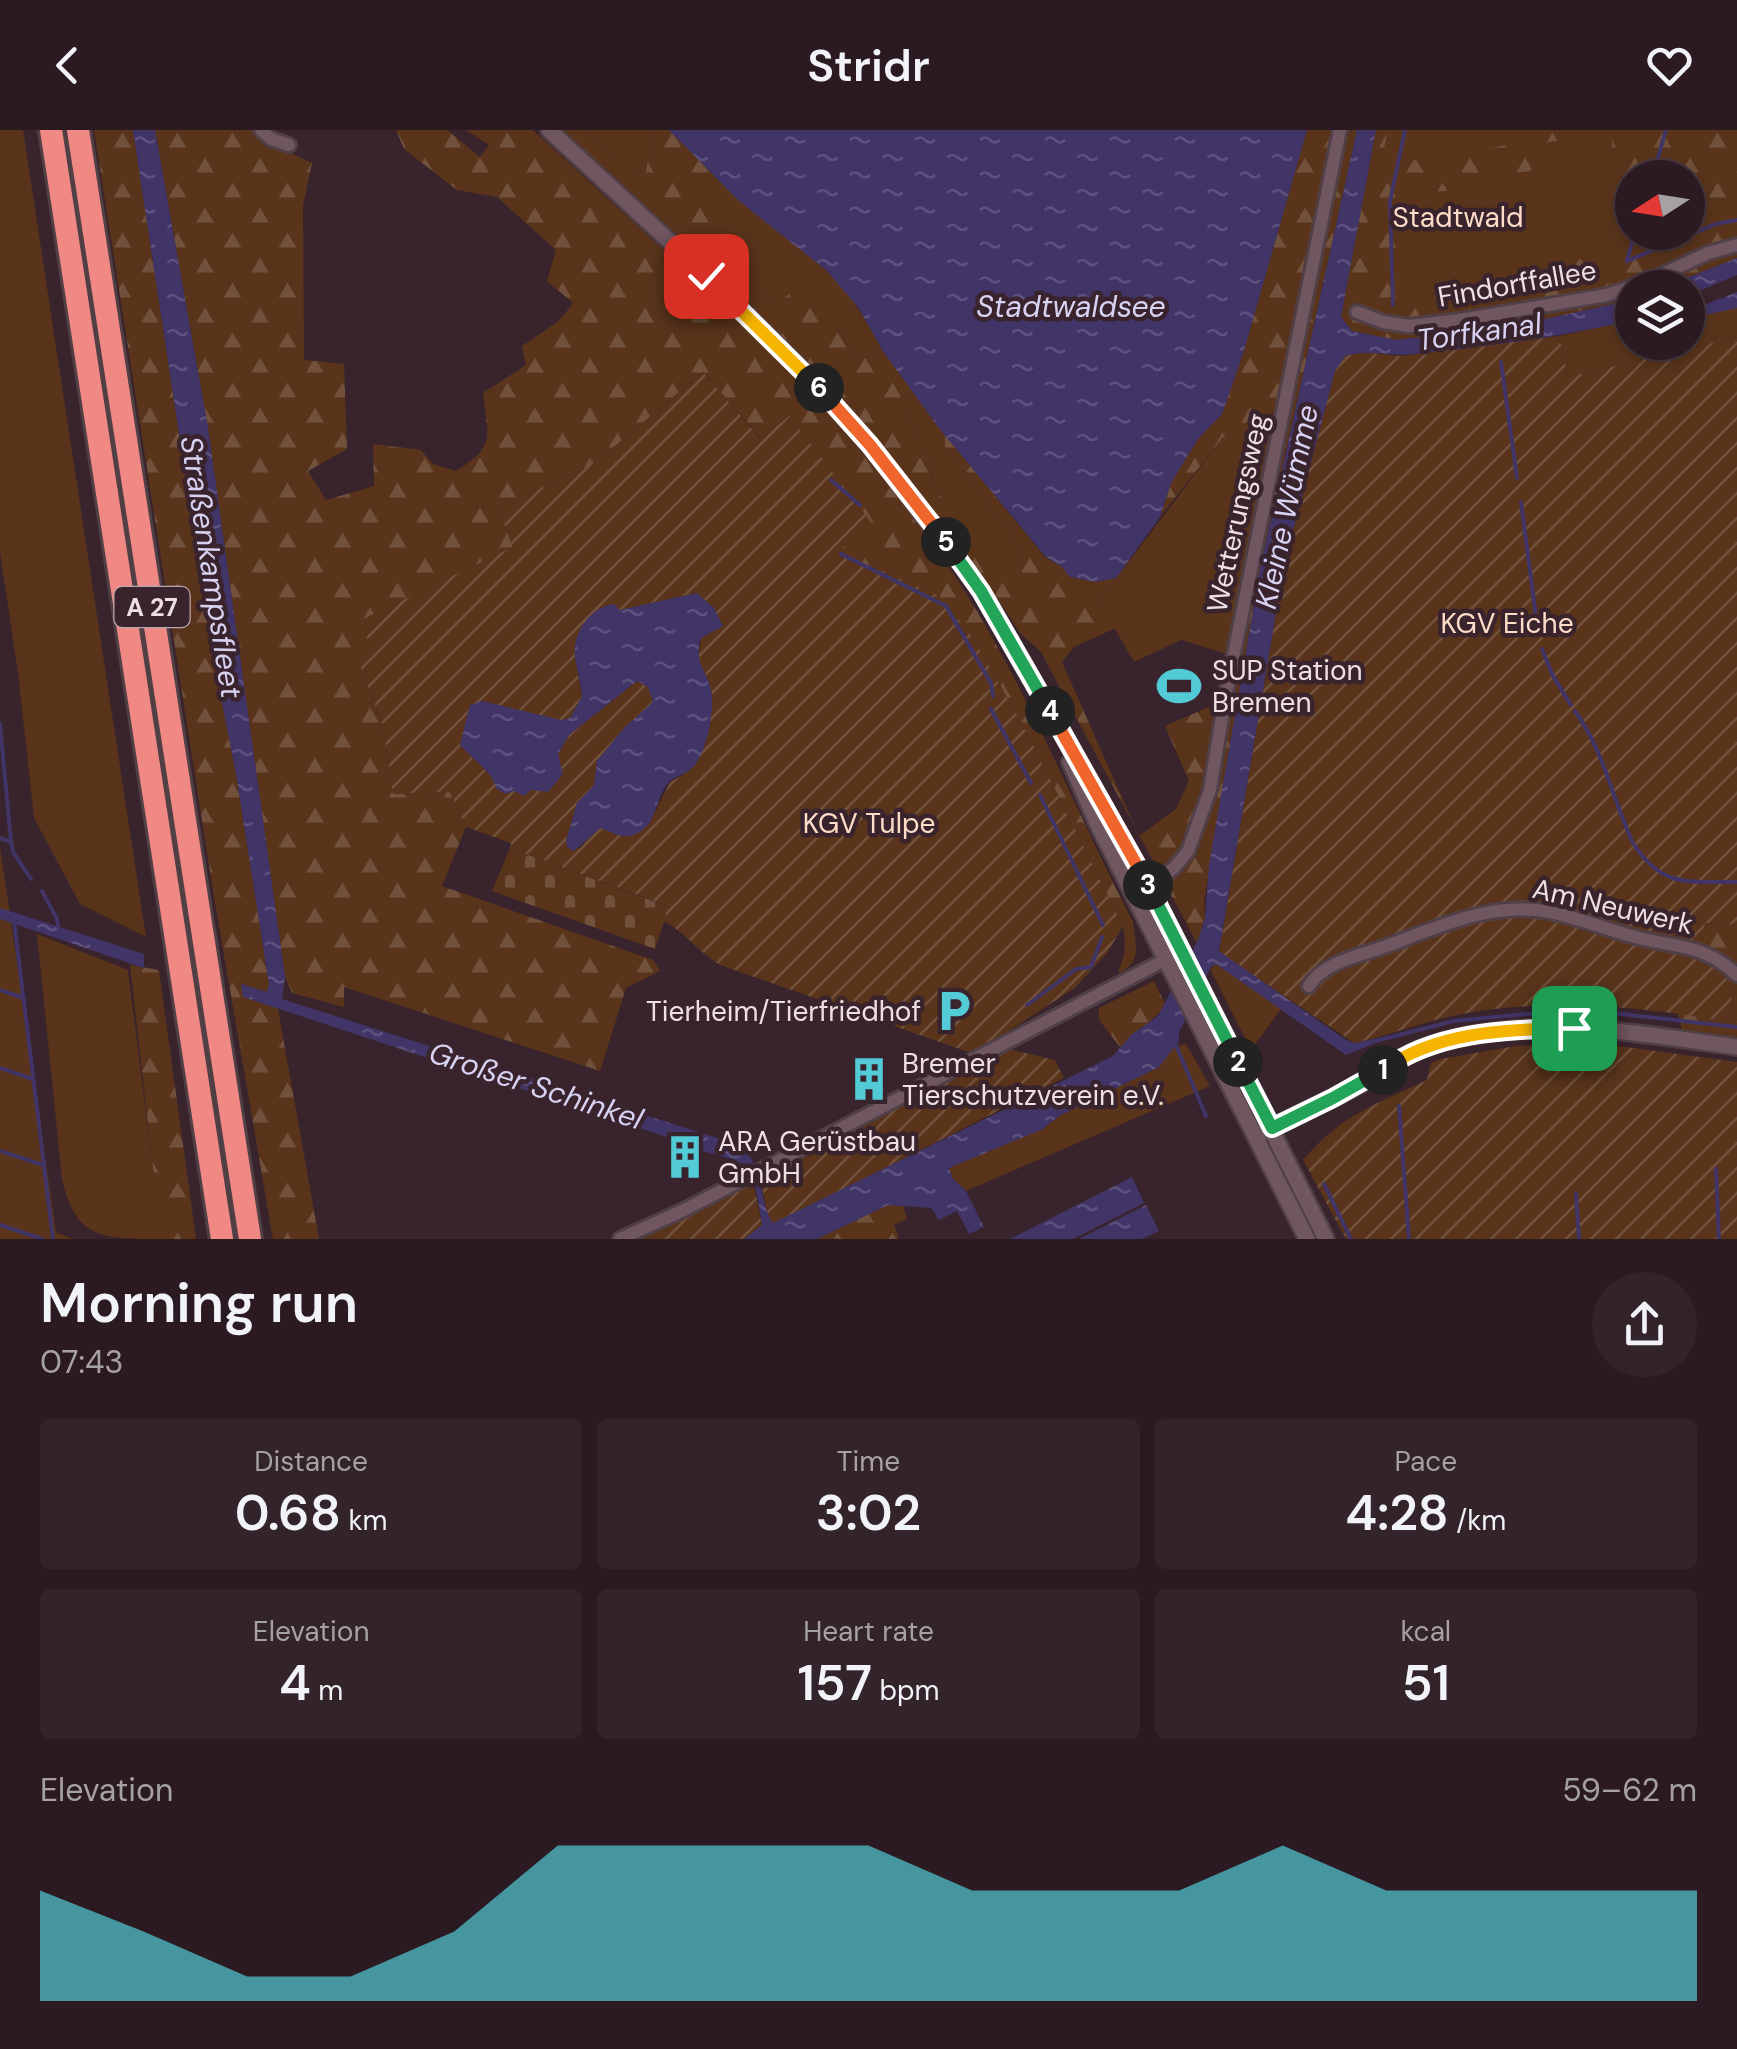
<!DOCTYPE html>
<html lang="en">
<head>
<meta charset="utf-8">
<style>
	body { margin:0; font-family:"DM Sans",sans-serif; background:#33232a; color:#f1f3f6; height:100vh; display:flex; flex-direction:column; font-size:38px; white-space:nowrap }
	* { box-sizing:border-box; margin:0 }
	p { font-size:32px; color:#a6a1a5 }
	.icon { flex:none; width:55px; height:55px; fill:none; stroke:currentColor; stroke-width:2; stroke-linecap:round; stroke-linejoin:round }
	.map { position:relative; height:1109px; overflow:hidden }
	.drawer { display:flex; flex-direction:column; background:#2b1a21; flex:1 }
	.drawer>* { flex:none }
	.needle { width:65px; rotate:258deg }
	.controls { position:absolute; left:1615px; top:30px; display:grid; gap:20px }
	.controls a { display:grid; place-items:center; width:90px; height:90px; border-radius:50%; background:#2b1a21; box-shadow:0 5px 15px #0003,0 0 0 2px #47383f; font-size:50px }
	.pin { position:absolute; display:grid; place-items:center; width:85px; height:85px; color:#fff; margin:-42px; border-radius:20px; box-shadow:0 5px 15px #0006 }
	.km { position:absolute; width:50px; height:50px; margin:-25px; border-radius:50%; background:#222; color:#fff; font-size:28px; line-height:50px; text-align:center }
	.round { display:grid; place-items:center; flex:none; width:105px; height:105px; border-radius:52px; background:#33232a }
	.headline { display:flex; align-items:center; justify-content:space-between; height:170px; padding:0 40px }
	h1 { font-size:55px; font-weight:600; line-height:75px }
	.metrics { display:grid; grid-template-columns:repeat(3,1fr); gap:15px; height:170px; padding:10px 40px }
	.metrics div { display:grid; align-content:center; border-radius:10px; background:#33232a; text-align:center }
	.metrics b { font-size:50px; font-weight:600 }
	.metrics small { font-size:28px; font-weight:400 }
	.metrics p { font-size:28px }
	.chart { height:280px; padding:20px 40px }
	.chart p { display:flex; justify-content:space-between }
	.chart svg { width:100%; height:180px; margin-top:10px; fill:#52cbd7; opacity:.7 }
	header { display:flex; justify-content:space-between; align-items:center; height:130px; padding:0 40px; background:#2b1a21; font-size:45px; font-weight:600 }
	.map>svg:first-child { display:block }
	.green { fill:#59341b; fill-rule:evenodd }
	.forest { fill:url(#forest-firs); fill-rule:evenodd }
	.cemetery { fill:url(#cemetery-stones) }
	.garden { fill:url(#garden-furrows); fill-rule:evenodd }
	.water { fill:url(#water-ripples) }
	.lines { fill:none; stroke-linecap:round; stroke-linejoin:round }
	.stream { stroke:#413467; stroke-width:4 }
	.minor-casing { stroke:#513f46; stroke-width:18 }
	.tertiary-casing { stroke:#513f46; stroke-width:20 }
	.motorway-casing { stroke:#513f46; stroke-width:28 }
	.minor { stroke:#6f5660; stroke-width:12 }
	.tertiary { stroke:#6f5660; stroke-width:15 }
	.motorway { stroke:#f08883; stroke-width:22 }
	.split-1-casing { stroke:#fff; stroke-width:20 }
	.split-2-casing { stroke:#fff; stroke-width:20 }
	.split-3-casing { stroke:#fff; stroke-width:20 }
	.split-4-casing { stroke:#fff; stroke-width:20 }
	.split-5-casing { stroke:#fff; stroke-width:20 }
	.split-6-casing { stroke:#fff; stroke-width:20 }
	.split-7-casing { stroke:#fff; stroke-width:20 }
	.split-1 { stroke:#f5b400; stroke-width:12 }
	.split-2 { stroke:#22a559; stroke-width:12 }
	.split-3 { stroke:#22a559; stroke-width:12 }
	.split-4 { stroke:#f0652b; stroke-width:12 }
	.split-5 { stroke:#22a559; stroke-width:12 }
	.split-6 { stroke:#f0652b; stroke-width:12 }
	.split-7 { stroke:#f5b400; stroke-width:12 }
	.labels { text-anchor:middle; stroke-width:9; stroke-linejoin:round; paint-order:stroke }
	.shield { fill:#39232c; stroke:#b8a7ae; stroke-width:2.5 }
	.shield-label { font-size:25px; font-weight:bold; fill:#eedfe5 }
	.park-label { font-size:28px; fill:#feddc8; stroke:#39232c }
	.street-label { font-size:28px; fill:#eedfe5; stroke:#39232c }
	.poi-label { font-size:28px; fill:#eedfe5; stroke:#39232c; text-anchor:start }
	.water-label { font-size:30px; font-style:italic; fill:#d7d1f2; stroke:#39232c }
</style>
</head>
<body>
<header><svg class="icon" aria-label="back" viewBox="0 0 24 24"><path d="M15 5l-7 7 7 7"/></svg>Stridr<svg class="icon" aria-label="heart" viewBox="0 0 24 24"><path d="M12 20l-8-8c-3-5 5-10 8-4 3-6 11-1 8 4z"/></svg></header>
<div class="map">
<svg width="1737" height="1109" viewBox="0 0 1737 1109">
	<defs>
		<pattern id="forest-firs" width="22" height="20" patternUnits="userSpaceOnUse" patternTransform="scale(2.5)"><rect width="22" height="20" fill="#59341b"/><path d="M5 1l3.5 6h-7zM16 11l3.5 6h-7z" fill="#71513c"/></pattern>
		<pattern id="cemetery-stones" width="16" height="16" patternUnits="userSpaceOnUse" patternTransform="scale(2.5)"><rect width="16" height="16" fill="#59341b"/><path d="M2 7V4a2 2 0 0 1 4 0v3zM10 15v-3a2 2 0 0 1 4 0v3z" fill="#71513c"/></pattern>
		<pattern id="garden-furrows" width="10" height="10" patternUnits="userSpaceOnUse" patternTransform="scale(2.5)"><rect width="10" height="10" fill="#59341b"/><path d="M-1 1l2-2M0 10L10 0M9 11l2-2" fill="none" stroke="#71513c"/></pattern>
		<pattern id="water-ripples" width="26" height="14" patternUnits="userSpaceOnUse" patternTransform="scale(2.5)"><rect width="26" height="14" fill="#413467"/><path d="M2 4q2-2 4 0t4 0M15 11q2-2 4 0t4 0" fill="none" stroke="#5d517d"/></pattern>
	</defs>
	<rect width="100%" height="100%" fill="#39232c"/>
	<g class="green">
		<path d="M0,0H23L146,807L80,774L34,688L18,543L0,422Z"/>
		<path d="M583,0H651L656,14L648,28L646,52Z"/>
		<path d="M1383,0H1737L1696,108L1345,178ZM1632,48H1688V102H1632Z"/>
		<path d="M715,46C749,80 788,106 824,138C850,161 866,191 883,221L865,229L854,225L838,200L776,178L725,118L707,103L701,61Z"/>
		<path d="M1737,177V207L1568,247L1559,206L1632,190V212H1688V181L1700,186Z"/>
		<path d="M914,263L945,305V318L1023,420L1019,432L996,436L931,354L933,331L919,313L903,272Z"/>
		<path d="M1223,307L1272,318L1227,524L1181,510L1134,532L1099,471Z"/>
		<path d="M0,716L56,1102L73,1109H0Z"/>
		<path d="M37,804L128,840L162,1109C101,1109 76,1109 62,1049Z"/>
		<path d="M1216,834L1281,879L1251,920L1210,839Z"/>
		<path d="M1186,914L1210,956L966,1061L953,1049L949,1039L967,1028L1043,999L1059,986L1159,937C1166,925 1171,916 1186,914Z"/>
	</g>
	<g class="forest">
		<path d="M94,0H133L212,521L236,644L269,854L267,862L242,854L243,867L278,879L319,1109H273L214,767Z"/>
		<path d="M155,0H270L279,6L278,17L312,33L303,75L304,230L344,234L347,319L308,341L326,370L374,356L373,314L421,320L433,334L456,341C497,316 488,307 483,263L526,235L522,216L559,191L573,173L547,151L556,120L497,67L457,60L404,19L396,0H447L480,27L489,15L466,0H533C682,138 840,271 953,443C1025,552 1073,676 1133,792C1135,816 1143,830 1120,843L1118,841C1126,825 1126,813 1123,796L1028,605L974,509L939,466L837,422L870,392L788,286L761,308L703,242L595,333L498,378L513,417L374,526L359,533L383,596L393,664L450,662L466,697L442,756L653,830L660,841L626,858L600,941L344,857V877L292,863L285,847L208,298Z"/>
		<path d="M561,0H583L645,51L648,28L656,14L651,0H669L715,46L702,61L713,82L707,103L725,118L775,177L799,155L811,161L854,225L865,229L883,221L914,263L903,272L919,313L933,331L931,354L996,435L1019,432L1023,420L945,318V305L1045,427L1062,437L1070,447L1095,452L1116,448L1099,471L1116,498L1074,517L1062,532L1139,706L1176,679L1189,651L1165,596L1218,573L1272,319L1223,307L1160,387L1171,353L1198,309L1222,284L1243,224L1307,0H1357L1260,440L1204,771L1205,788L1197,813L1041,522L1020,503L989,456L879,311L755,180Z"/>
		<path d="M1376,0H1388L1381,31L1402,32L1520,13L1535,0H1737V128L1664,157L1632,158V170L1508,197L1396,210L1352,201L1341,187ZM1611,2L1621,122L1450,153L1394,152L1415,63L1488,58V46L1531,41V15ZM1632,48H1688V102H1632Z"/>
		<path d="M1704,793L1737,795V835L1700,811Z"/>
		<path d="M130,835L159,840L196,1109H161Z"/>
		<path d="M1733,846L1737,850V908L1682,901L1678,883L1730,892Z"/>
		<path d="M1154,851L1165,874C1155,892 1134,901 1121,918L1099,890V878Z"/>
		<path d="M888,1075L903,1076L907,1089L894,1095L899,1109H817Z"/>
	</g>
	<path class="cemetery" d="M510,718L669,777L655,819L492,761Z"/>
	<g class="garden">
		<path d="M1559,206L1568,247L1737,207V795L1705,793L1700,810L1737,835L1733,846L1730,892C1638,876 1535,866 1444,888C1413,895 1384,907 1354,913L1219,822L1284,435L1335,241L1345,226L1362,222L1401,226Z"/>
		<path d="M703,242L760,308L789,286L871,392L838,422L940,466L974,509L1028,605L1123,796L1107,823L1076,857L974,924L720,835C698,822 686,803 664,791L668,776L510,718L511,713L466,697L450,662L393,664L383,596L359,533L373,526L361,490L513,417L498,378L595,333ZM697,463L723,495L701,508L698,530L708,550L683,645L670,652L649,694L611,701L600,698L591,704L580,718L566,711L577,673L594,656L597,631L625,597L654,572L648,557L637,551L569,605L558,624L495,650L460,615L470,576L482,571L562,591L570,588L582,567L575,527L582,496L620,480Z"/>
		<path d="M1574,914L1619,916L1737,932V1109H1346L1303,1030C1341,985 1376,974 1427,950L1431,933L1441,929L1515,916Z"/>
		<path d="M1008,919L1055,930L1064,948L773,1094L769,1092L760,1048Z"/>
		<path d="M753,1051L762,1095L744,1109H641L640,1107Z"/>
	</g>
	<g class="water">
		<path d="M133,0H155L208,298L285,847L282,869L742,1016C766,1041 758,1071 773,1093L1113,926L1131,905L1158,886L1198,810L1205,788L1209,735L1260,440L1357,0H1376L1341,187L1352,201L1396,210L1508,197L1632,170V190L1629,191C1558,207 1487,217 1414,224C1391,227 1367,219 1345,226L1335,241L1284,435L1219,821L1346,910L1354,913L1375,909L1376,913L1346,925L1216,834L1211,837L1179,902V911L1159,937L1059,986L1043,999L949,1038L953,1049L966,1061L984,1097L969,1104L957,1081L939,1090L931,1078L888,1075L817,1109H744L762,1095C752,1026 749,1035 688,1017V1014L243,867L241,854L267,862L269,854L236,644L212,521Z"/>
		<path d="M669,0H1307L1243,224L1222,284L1198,309L1171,353L1160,387L1116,448L1095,452L1070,447L1062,437L1046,427L938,297L883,221L858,177L826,140L739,71Z"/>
		<path d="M1737,128V145L1696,162L1697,173L1704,175L1737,162V178L1700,186L1688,181V158L1664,157Z"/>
		<path d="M697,463L714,478L723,496L701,508C692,536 711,542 712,567C713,587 707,619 695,635C689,644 676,645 669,652C655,667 657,696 636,704C622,710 613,702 600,698L574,721L567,717L566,711L577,673L594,655L597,631L625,597L653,572L648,557L637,551L569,605L558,624L563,644L548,662L531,660L524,666L514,661L505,664L496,658C494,643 471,628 460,615L470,575L482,571L561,590L570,588L582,567C581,553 577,541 575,527C572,503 590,477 614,474L620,480Z"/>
		<path d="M0,778L144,824V838L0,789Z"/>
		<path d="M1132,1047L1144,1073L1073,1109H1010Z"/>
		<path d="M1146,1075L1159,1101L1142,1109H1079Z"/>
	</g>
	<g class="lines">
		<g class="stream">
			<path d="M1652,48L1666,0"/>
			<path d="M1627,131L1716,94L1737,90"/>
			<path d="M1627,131L1635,102"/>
			<path d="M1393,175L1390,71L1405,0"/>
			<path d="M1501,232L1517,348"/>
			<path d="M831,350L860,375"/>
			<path d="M1521,372L1537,494"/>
			<path d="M841,424L946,476L991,553L993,566"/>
			<path d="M1542,519L1553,546L1571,575"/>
			<path d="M991,579L1031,653"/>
			<path d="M1575,581C1604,621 1612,668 1633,713"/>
			<path d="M0,594L11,712L13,722L31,749"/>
			<path d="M1040,665L1103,795"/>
			<path d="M0,708L11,712"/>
			<path d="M1635,716C1664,759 1690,751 1737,752"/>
			<path d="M42,761L57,789L58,797"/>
			<path d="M14,791L53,1109"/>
			<path d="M0,860L24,868"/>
			<path d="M1027,875L1076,839L1091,837L1102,807"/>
			<path d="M1371,912L1454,891L1577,879L1737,897"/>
			<path d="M1175,913L1206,986"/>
			<path d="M0,938L33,949"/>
			<path d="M1399,976L1409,1109"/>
			<path d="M0,1021L43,1035"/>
			<path d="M1716,1039L1719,1109"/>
			<path d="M1324,1054L1351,1109"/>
			<path d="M1576,1063L1579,1109"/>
			<path d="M0,1095L42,1109"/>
		</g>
		<g class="minor-casing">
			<g id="minor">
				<path d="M261,0L271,9L289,15"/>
				<path d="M1357,182L1383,192L1409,196L1460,190L1607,165L1646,152L1708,123L1737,115"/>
				<path d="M1149,756L1174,738L1188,721L1210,660L1226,563L1340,0"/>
				<path d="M1309,856C1323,833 1357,826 1381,818C1431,800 1482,775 1536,780C1571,784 1605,800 1639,808C1680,818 1703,814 1737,845"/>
				<path d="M620,1109L684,1080L1182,821"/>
			</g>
		</g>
		<g class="tertiary-casing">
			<g id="tertiary">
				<path d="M549,0L706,145L804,242L870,315L981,461L1149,756L1326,1109"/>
				<path d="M1070,632L1096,691L1307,1109"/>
				<path d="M1263,1002C1297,984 1333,970 1366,951C1386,939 1403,924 1425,917C1525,882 1636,903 1737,917"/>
			</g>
		</g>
		<g class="motorway-casing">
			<g id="motorway">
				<path d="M51,0L222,1109"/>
				<path d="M78,0L250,1109"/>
			</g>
		</g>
		<use href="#minor" class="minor"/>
		<use href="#tertiary" class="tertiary"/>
		<use href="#motorway" class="motorway"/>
	</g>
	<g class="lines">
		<g class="split-1-casing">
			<path id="split-1" d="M1383,940C1438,900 1509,900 1574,898"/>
		</g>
		<g class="split-2-casing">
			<path id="split-2" d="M1238,932L1272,998L1333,968L1383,940"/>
		</g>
		<g class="split-3-casing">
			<path id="split-3" d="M1148,755L1238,932"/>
		</g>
		<g class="split-4-casing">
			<path id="split-4" d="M1050,581L1148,755"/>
		</g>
		<g class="split-5-casing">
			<path id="split-5" d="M946,412L981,461L1050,581"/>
		</g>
		<g class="split-6-casing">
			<path id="split-6" d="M819,258L870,315L946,412"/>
		</g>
		<g class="split-7-casing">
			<path id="split-7" d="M706,146L819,258"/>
		</g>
		<use href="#split-1" class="split-1"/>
		<use href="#split-2" class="split-2"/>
		<use href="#split-3" class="split-3"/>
		<use href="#split-4" class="split-4"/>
		<use href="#split-5" class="split-5"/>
		<use href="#split-6" class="split-6"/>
		<use href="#split-7" class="split-7"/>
	</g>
	<defs>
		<g id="stadium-bare" transform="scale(3.45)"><path d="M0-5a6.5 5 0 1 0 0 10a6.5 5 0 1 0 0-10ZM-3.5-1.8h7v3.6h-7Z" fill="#52cbd7" stroke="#39232c" stroke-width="2.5" paint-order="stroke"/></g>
		<g id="parking-bare" transform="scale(3.45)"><path d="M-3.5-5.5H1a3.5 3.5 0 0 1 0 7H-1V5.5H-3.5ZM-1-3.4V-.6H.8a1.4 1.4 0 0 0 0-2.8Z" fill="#52cbd7" stroke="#39232c" stroke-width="2.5" paint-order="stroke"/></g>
		<g id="building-bare" transform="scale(3.45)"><path d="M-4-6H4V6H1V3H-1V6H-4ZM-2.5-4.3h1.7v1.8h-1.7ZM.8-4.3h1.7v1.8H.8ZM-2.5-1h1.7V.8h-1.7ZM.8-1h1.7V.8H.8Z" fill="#52cbd7" stroke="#39232c" stroke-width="2.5" paint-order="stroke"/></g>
	</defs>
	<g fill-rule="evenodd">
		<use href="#stadium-bare" x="1179" y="556"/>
		<use href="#parking-bare" x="954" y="881"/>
		<use href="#building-bare" x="869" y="949"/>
		<use href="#building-bare" x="685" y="1027"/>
	</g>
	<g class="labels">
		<rect class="shield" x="114.5" y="457" width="75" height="40" rx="8"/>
		<g class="shield-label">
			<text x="152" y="486">A 27</text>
		</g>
		<g class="park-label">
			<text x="1458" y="97">Stadtwald</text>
			<text x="1507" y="503">KGV Eiche</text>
			<text x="869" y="703">KGV Tulpe</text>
		</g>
		<g class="street-label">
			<text transform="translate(1517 153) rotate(-10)" y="10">Findorffallee</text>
			<text transform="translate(1237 383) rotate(-78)" y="10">Wetterungsweg</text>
			<text transform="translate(1613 776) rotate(13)" y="10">Am Neuwerk</text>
		</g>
		<g class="poi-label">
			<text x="1212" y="550">SUP Station<tspan x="1212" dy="32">Bremen</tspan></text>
			<text x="921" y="891" text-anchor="end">Tierheim/Tierfriedhof</text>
			<text x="902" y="943">Bremer<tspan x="902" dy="32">Tierschutzverein e.V.</tspan></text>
			<text x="718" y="1021">ARA Gerüstbau<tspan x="718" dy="32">GmbH</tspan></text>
		</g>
		<g class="water-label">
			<text x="1071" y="187">Stadtwaldsee</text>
			<text transform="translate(1479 202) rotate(-8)" y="10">Torfkanal</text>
			<text transform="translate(1287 377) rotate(-78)" y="10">Kleine Wümme</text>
			<text transform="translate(211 437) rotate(81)" y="10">Straßenkampsfleet</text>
			<text transform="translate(536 956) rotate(18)" y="10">Großer Schinkel</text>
		</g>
	</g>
</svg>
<div class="controls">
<a><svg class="needle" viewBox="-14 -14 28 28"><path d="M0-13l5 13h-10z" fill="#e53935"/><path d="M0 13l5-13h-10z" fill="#a6a1a5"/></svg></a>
<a><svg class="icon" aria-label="layers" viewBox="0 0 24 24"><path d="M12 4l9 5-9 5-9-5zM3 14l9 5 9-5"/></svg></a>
</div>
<div class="pin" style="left:1574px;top:898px;background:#1e9e55"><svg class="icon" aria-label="arrive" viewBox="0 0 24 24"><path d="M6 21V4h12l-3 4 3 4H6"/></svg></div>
<div class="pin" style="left:706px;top:146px;background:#d93025"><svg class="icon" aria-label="check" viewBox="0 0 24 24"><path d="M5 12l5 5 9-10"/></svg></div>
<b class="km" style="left:1383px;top:940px">1</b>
<b class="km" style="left:1238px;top:932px">2</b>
<b class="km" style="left:1148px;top:755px">3</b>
<b class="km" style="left:1050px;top:581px">4</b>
<b class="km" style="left:946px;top:412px">5</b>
<b class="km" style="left:819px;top:258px">6</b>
</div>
<section class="drawer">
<div class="headline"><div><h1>Morning run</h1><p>07:43</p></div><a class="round"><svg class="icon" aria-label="share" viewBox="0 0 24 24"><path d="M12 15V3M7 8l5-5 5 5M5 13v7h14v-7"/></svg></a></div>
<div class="metrics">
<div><p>Distance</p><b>0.68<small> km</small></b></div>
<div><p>Time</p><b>3:02</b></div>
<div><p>Pace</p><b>4:28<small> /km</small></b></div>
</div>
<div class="metrics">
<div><p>Elevation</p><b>4<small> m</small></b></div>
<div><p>Heart rate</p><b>157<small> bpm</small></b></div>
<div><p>kcal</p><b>51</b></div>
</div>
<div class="chart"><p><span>Elevation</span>59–62 m</p>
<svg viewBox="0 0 160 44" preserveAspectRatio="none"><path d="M0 44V17L10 27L20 38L30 38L40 27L50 6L60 6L70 6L80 6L90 17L100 17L110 17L120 6L130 17L140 17L150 17L160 17V44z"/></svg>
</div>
</section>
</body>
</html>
